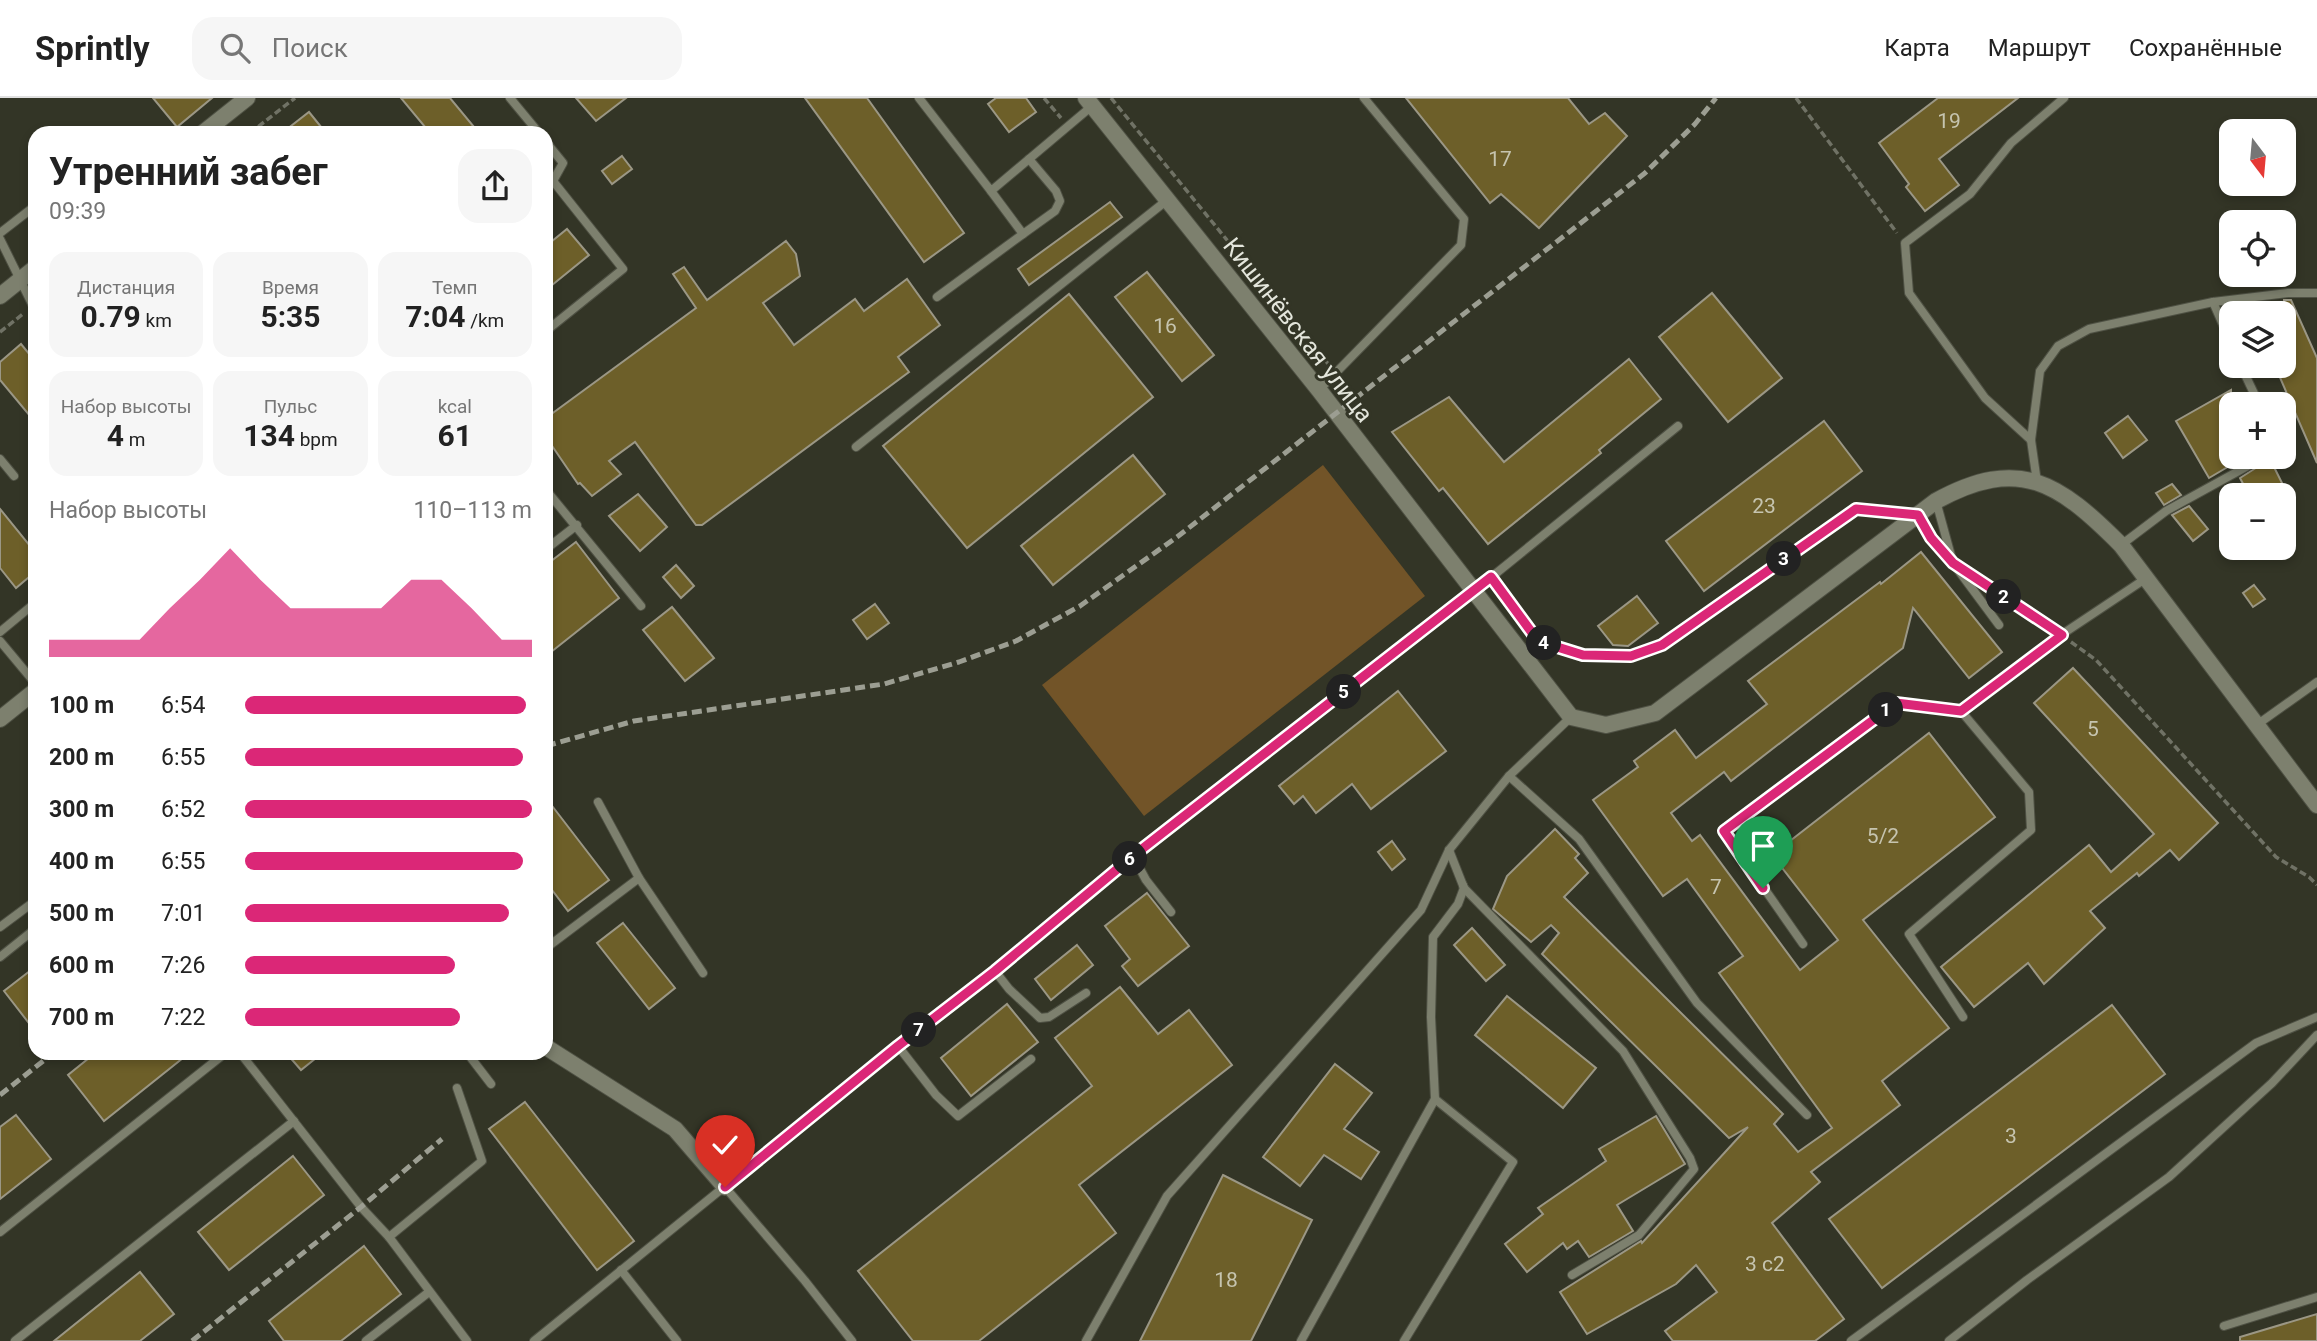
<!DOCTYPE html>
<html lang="ru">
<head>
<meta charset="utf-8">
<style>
	body { margin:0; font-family:Roboto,sans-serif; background:#f6f6f6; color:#222; height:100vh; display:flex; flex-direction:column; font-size:26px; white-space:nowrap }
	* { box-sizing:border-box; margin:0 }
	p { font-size:23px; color:#767676 }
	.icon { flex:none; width:38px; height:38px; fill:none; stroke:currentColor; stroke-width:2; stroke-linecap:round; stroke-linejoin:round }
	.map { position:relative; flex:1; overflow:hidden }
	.panel { position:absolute; left:28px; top:28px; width:525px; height:934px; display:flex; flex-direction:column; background:#fff; border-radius:21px; box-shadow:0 4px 10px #0003 }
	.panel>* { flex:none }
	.needle { width:46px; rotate:164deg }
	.buttons { position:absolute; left:2219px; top:21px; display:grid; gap:14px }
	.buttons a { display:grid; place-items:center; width:77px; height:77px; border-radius:14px; background:#fff; box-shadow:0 4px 10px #0003; font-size:35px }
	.pin { position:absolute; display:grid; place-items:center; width:60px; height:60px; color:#fff; margin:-72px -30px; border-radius:50% 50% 50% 0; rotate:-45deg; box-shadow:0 0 7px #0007 }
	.pin .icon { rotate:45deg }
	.km { position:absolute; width:35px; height:35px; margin:-18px; border-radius:50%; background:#222; color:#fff; font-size:19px; line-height:35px; text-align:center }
	.round { display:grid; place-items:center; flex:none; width:74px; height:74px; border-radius:21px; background:#f6f6f6 }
	.overview { display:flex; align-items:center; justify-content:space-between; height:119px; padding:0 21px }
	h1 { font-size:38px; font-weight:700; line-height:52px }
	.metrics { display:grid; grid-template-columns:repeat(3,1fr); gap:10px; height:119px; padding:7px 21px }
	.metrics div { display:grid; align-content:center; border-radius:18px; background:#f6f6f6; text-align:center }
	.metrics b { font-size:30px; font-weight:700 }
	.metrics small { font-size:19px; font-weight:400 }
	.metrics p { font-size:19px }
	.chart { height:196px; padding:14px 21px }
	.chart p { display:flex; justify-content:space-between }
	.chart svg { width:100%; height:126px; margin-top:7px; fill:#db2777; opacity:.7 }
	ul { padding:0 21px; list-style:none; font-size:23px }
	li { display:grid; grid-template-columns:112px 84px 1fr; align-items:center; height:52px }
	li i { height:18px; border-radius:9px; background:#db2777 }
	header { display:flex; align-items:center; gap:42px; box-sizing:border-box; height:98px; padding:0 35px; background:#fff; border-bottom:2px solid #e0e0e0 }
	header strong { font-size:33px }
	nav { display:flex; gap:38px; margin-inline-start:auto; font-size:24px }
	.search { width:490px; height:63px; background:#f6f6f6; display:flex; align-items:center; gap:18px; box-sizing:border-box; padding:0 24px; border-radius:21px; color:#767676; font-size:26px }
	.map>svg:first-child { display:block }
	.green { fill:#725428 }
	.building { fill:#6d5f29; stroke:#9b9785; stroke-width:2 }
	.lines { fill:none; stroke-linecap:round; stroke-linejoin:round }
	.lane-casing { stroke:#4f5144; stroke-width:10 }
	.street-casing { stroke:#4f5144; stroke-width:18 }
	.path { stroke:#707265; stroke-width:3.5; stroke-dasharray:7 3.5; stroke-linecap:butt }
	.lane { stroke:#7d806e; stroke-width:8 }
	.street { stroke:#7d806e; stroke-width:16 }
	.rail { stroke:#9c9e92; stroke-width:5; stroke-dasharray:10 5; stroke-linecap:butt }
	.route-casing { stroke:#fff; stroke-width:14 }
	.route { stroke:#db2777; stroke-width:9 }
	.labels { text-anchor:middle; stroke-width:6; stroke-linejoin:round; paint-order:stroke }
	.number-label { font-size:21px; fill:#c6c4af }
	.street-label { font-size:24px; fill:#e4e6dc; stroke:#333526 }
</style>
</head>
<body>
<header>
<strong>Sprintly</strong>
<div class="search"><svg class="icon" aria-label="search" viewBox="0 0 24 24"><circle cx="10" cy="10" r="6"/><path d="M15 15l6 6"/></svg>Поиск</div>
<nav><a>Карта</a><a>Маршрут</a><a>Сохранённые</a></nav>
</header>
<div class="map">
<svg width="2317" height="1243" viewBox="0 0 2317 1243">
	<rect width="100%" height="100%" fill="#333526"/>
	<path class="green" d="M1323,367L1425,498L1144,718L1042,587Z"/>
	<g class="building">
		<path d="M153,0H212L177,29Z"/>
		<path d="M401,0H450L479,35H430Z"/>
		<path d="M576,0H626L596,23Z"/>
		<path d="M805,0H867L964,135L924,164Z"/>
		<path d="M996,0H1026L1036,14L1009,34L988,6Z"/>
		<path d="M1406,0H1568L1589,26L1605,15L1627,38L1539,130L1501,96L1490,105Z"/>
		<path d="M1938,0H2018L1939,61L1959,87L1925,113L1906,89L1909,86L1879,45Z"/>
		<path d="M309,14L326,35H282Z"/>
		<path d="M622,58L632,71L612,86L602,73Z"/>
		<path d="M1110,104L1122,119L1029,187L1018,171Z"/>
		<path d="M567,131L589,157L546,192V148Z"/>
		<path d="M786,143L796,156L800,178L763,205L794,247L855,201L864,213L907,181L940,227L898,259L909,274L702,427H696L635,344L609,363L621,376L592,398L580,385L578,386L546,339V320L696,210L673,176L684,169L707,202Z"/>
		<path d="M1147,174L1214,257L1182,283L1115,199Z"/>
		<path d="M1712,195L1782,280L1728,324L1659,239Z"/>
		<path d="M1069,196L1153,299L967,450L883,348Z"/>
		<path d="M2284,202H2291L2317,260V365L2275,268H2284Z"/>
		<path d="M21,246L35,263V324L0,282V264Z"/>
		<path d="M1629,261L1661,301L1599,352L1601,355L1488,446L1443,390L1439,393L1392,334L1449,299L1504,364Z"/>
		<path d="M2231,292V359H2251L2234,368L2231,362V367L2209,380L2176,323Z"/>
		<path d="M2128,318L2147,342L2123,360L2105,335Z"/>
		<path d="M1824,323L1862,373L1704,493L1666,443Z"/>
		<path d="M1133,357L1165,396L1053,487L1021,448Z"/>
		<path d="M2270,361L2288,397H2249L2240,380Z"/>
		<path d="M2172,386L2181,397L2164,407L2156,395Z"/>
		<path d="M638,396L667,429L640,453L609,418Z"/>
		<path d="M2189,408L2208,431L2193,443L2172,417Z"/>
		<path d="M0,411L35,454V474L16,490L0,470Z"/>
		<path d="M576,444L619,500L546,558V467Z"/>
		<path d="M1921,454L2002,554L1969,580L1913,510L1903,550L1731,683L1724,674L1671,715L1692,743L1700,737L1800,872L1838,842L1772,757L1929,635L1995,719L1863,822L1949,930L1882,983L1900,1007L1811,1074L1820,1084L1772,1125L1844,1221L1815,1243H1673L1665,1233L1717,1194L1696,1167L1676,1186L1587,1236L1560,1194L1641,1143L1642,1145L1748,1029L1729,1040L1542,856L1559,835L1551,827L1531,844L1493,811L1507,778L1555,731L1579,756L1575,760L1588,775L1564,799L1783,1016L1774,1026L1798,1054L1832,1030L1719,875L1743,858L1687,781L1663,798L1593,702L1638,669L1634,663L1675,632L1696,660L1767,606L1748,583L1880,484L1881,486Z"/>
		<path d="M676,467L694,488L681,500L663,479Z"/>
		<path d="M2254,487L2265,501L2253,509L2243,495Z"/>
		<path d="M1637,498L1658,525L1628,548L1613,547L1598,528Z"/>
		<path d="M875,506L889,525L867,541L853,522Z"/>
		<path d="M672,509L714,560L685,583L643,532Z"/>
		<path d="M2073,570L2218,725L2179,762L2170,752L2139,778L2137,775L2090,813L2105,830L2044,886L2028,865L1974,909L1941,869L2089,747L2111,774L2154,736L2034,605Z"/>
		<path d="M1398,593L1446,653L1371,711L1352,686L1316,715L1303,698L1294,706L1279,688Z"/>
		<path d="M546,700L609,782L568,813L546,784Z"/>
		<path d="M1392,743L1405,761L1392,772L1378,754Z"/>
		<path d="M1147,795L1189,848L1138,888L1122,868L1130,861L1105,828Z"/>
		<path d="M623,825L675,890L649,911L597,845Z"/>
		<path d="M1472,830L1505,867L1486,883L1454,847Z"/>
		<path d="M1077,847L1093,867L1051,902L1035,881Z"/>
		<path d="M35,869V933L4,893Z"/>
		<path d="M1120,889L1158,936L1189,912L1232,967L1079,1087L1116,1135L979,1243H913L858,1173L1092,988L1055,940Z"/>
		<path d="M1507,898L1596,970L1563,1010L1475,937Z"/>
		<path d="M1007,906L1038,944L971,998L941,960Z"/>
		<path d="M2112,907L2165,976L1882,1190L1829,1121Z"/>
		<path d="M94,956H188L104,1023L68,977Z"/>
		<path d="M287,956H321L301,972Z"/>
		<path d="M1335,966L1372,995L1344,1031L1379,1054L1361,1081L1324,1057L1300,1088L1263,1059Z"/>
		<path d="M525,1004L634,1143L597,1172L489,1031Z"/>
		<path d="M16,1017L51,1061L0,1101V1029Z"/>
		<path d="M1656,1018L1685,1066L1617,1107L1633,1133L1589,1159L1578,1143L1567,1151L1563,1145L1527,1174L1505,1146L1543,1116L1538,1110L1606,1063L1599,1051Z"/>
		<path d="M293,1058L324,1097L229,1172L198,1134Z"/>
		<path d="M1223,1077L1312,1122L1251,1243H1140Z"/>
		<path d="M364,1148L401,1196L341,1243H284L269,1223Z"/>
		<path d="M140,1174L174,1216L140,1243H54Z"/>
		<path d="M2317,1216V1243H2240V1239Z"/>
	</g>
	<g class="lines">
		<g class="lane-casing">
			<g id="lane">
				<path d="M510,0L539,35"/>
				<path d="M919,0L991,93L1092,8"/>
				<path d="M546,44L563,65L553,83L546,88"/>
				<path d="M0,135L35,108"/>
				<path d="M1023,136L1055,113L1060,103L1056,93L1029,61"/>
				<path d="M0,141L35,212"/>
				<path d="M937,199L1023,136L991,93"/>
				<path d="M2213,204L2231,245"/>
				<path d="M546,233L623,171L553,83"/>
				<path d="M2241,268L2259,306"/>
				<path d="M1319,292L1461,147L1464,121L1364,0"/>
				<path d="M2031,342L1985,300L1909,195L1905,145L1970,96L2011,45L2064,0"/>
				<path d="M856,349L1166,103"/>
				<path d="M0,361L14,378"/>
				<path d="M2037,384L2031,342L2040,273L2058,248L2089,231L2213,204L2288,195H2317"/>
				<path d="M546,392L641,508"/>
				<path d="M1936,403L1953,465L1999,527"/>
				<path d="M2121,447L2166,413L2264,359"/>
				<path d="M546,451L577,427"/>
				<path d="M0,534L35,505"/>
				<path d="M0,543L35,585"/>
				<path d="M2258,626L2317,584"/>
				<path d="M1509,678L1579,741L1697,905L1807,1017"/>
				<path d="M1449,752L1464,790L1623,953L1690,1060L1694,1071L1639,1137L1572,1177"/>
				<path d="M1133,758L1146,782L1171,814"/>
				<path d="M639,780L703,875"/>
				<path d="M0,829L35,803"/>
				<path d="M1803,846L1724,733L1896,605L1961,613"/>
				<path d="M546,850L639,780L598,704"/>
				<path d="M0,859L35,831"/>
				<path d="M995,873L1009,891L1040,920L1049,919L1086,895"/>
				<path d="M1963,919L1909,836L2031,732L2029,694L1961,613L2061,537L2145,481"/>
				<path d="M898,948L936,997L958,1018L1031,961"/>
				<path d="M241,956L361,1109L389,1139L467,1243"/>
				<path d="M468,956L491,986"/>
				<path d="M725,1089L805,1183L852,1243"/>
				<path d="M0,1134L224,956"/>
				<path d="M389,1139L482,1063L457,990"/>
				<path d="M621,1172L677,1243"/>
				<path d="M2224,1228L2317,1199"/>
				<path d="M15,1243L294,1023"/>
				<path d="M366,1243L429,1194"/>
				<path d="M534,1243L898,948L995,873L1133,758L1473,494L1678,328"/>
				<path d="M1086,1243L1167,1098L1421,812L1449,752L1509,678L1571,619"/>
				<path d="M1301,1243L1435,1001L1431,919L1433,839L1458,806L1464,790L1463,787"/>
				<path d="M1404,1243L1513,1064L1435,1001"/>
				<path d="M1851,1243L2256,945L2317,919"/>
				<path d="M1949,1243L2027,1182L2169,1079L2272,985L2317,937"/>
			</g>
		</g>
		<g class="street-casing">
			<g id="street">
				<path d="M1086,0L1319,292L1571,619L1606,627L1655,615L1936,403C2020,357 2059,385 2121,447L2317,707"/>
				<path d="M203,35L247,0"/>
				<path d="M0,198L35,170"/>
				<path d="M0,621L35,593"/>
				<path d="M546,949L675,1031L725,1089"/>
			</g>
		</g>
		<g class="path">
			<path d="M1044,0L1061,20"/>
			<path d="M1111,0L1329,267"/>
			<path d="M1796,0L1897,135"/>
			<path d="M250,35L295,0"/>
			<path d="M0,234L23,216"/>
			<path d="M1987,488L2051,530"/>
			<path d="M1499,489L1538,543L1583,557L1631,558L1662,547L1856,411L1892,414"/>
			<path d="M2071,544L2096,562L2276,759L2309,779L2317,787"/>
		</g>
		<use href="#lane" class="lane"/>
		<use href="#street" class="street"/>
		<g class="rail">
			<path d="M546,648L634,623L884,586L959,564L1016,543L1080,508L1177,439L1645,75L1695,26L1716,0"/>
			<path d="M0,997L52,956"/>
			<path d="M192,1243L361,1109L442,1041"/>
		</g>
	</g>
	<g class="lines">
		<g class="route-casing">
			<path id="route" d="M725,1089L898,948L995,873L1133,758L1491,479L1538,543L1583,557L1631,558L1662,547L1856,411L1918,417L1931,440L1953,465L2062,537L1961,613L1896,605L1724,733L1763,790"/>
		</g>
		<use href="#route" class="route"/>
	</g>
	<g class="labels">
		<g class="number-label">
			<text x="1949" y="30">19</text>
			<text x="1500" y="68">17</text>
			<text x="1165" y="235">16</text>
			<text x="1764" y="415">23</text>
			<text x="2093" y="638">5</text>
			<text x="1883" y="745">5/2</text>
			<text x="1716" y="796">7</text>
			<text x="2011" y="1045">3</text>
			<text x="1765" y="1173">3 с2</text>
			<text x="1226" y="1189">18</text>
		</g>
		<g class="street-label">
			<text transform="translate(1298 232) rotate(52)" y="8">Кишинёвская улица</text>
		</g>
	</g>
</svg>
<div class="buttons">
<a><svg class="needle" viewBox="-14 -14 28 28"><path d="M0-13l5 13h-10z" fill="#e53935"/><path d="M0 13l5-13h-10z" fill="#767676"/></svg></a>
<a><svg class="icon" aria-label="locate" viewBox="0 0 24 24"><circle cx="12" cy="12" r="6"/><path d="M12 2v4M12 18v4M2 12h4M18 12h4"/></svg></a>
<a><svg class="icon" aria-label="layers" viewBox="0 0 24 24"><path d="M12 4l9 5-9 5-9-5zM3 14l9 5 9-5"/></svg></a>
<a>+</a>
<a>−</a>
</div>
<div class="pin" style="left:1763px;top:790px;background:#1e9e55"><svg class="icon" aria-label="arrive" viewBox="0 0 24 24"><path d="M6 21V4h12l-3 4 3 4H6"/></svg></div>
<div class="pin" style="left:725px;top:1089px;background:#d93025"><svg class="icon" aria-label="check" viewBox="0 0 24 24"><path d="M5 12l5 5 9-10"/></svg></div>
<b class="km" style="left:1886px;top:612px">1</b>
<b class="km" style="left:2004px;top:499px">2</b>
<b class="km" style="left:1784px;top:461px">3</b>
<b class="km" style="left:1544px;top:545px">4</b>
<b class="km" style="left:1344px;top:594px">5</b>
<b class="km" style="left:1130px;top:761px">6</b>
<b class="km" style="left:919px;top:932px">7</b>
<section class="panel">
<div class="overview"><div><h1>Утренний забег</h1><p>09:39</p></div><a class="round"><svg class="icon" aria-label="share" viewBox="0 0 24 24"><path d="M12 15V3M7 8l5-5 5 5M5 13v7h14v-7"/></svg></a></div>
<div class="metrics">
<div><p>Дистанция</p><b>0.79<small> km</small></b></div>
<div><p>Время</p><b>5:35</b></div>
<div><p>Темп</p><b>7:04<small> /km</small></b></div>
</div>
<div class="metrics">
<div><p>Набор высоты</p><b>4<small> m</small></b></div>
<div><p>Пульс</p><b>134<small> bpm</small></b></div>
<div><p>kcal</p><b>61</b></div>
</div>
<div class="chart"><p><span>Набор высоты</span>110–113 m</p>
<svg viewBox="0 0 160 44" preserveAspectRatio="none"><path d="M0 44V38L10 38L20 38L30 38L40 27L50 17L60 6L70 17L80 27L90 27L100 27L110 27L120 17L130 17L140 27L150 38L160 38V44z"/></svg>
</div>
<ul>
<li><b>100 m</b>6:54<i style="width:98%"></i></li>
<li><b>200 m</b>6:55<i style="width:97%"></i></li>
<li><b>300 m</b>6:52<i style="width:100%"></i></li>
<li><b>400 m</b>6:55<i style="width:97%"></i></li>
<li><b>500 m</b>7:01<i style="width:92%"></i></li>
<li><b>600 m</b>7:26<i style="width:73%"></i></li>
<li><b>700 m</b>7:22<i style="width:75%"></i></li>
</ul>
</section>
</div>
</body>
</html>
